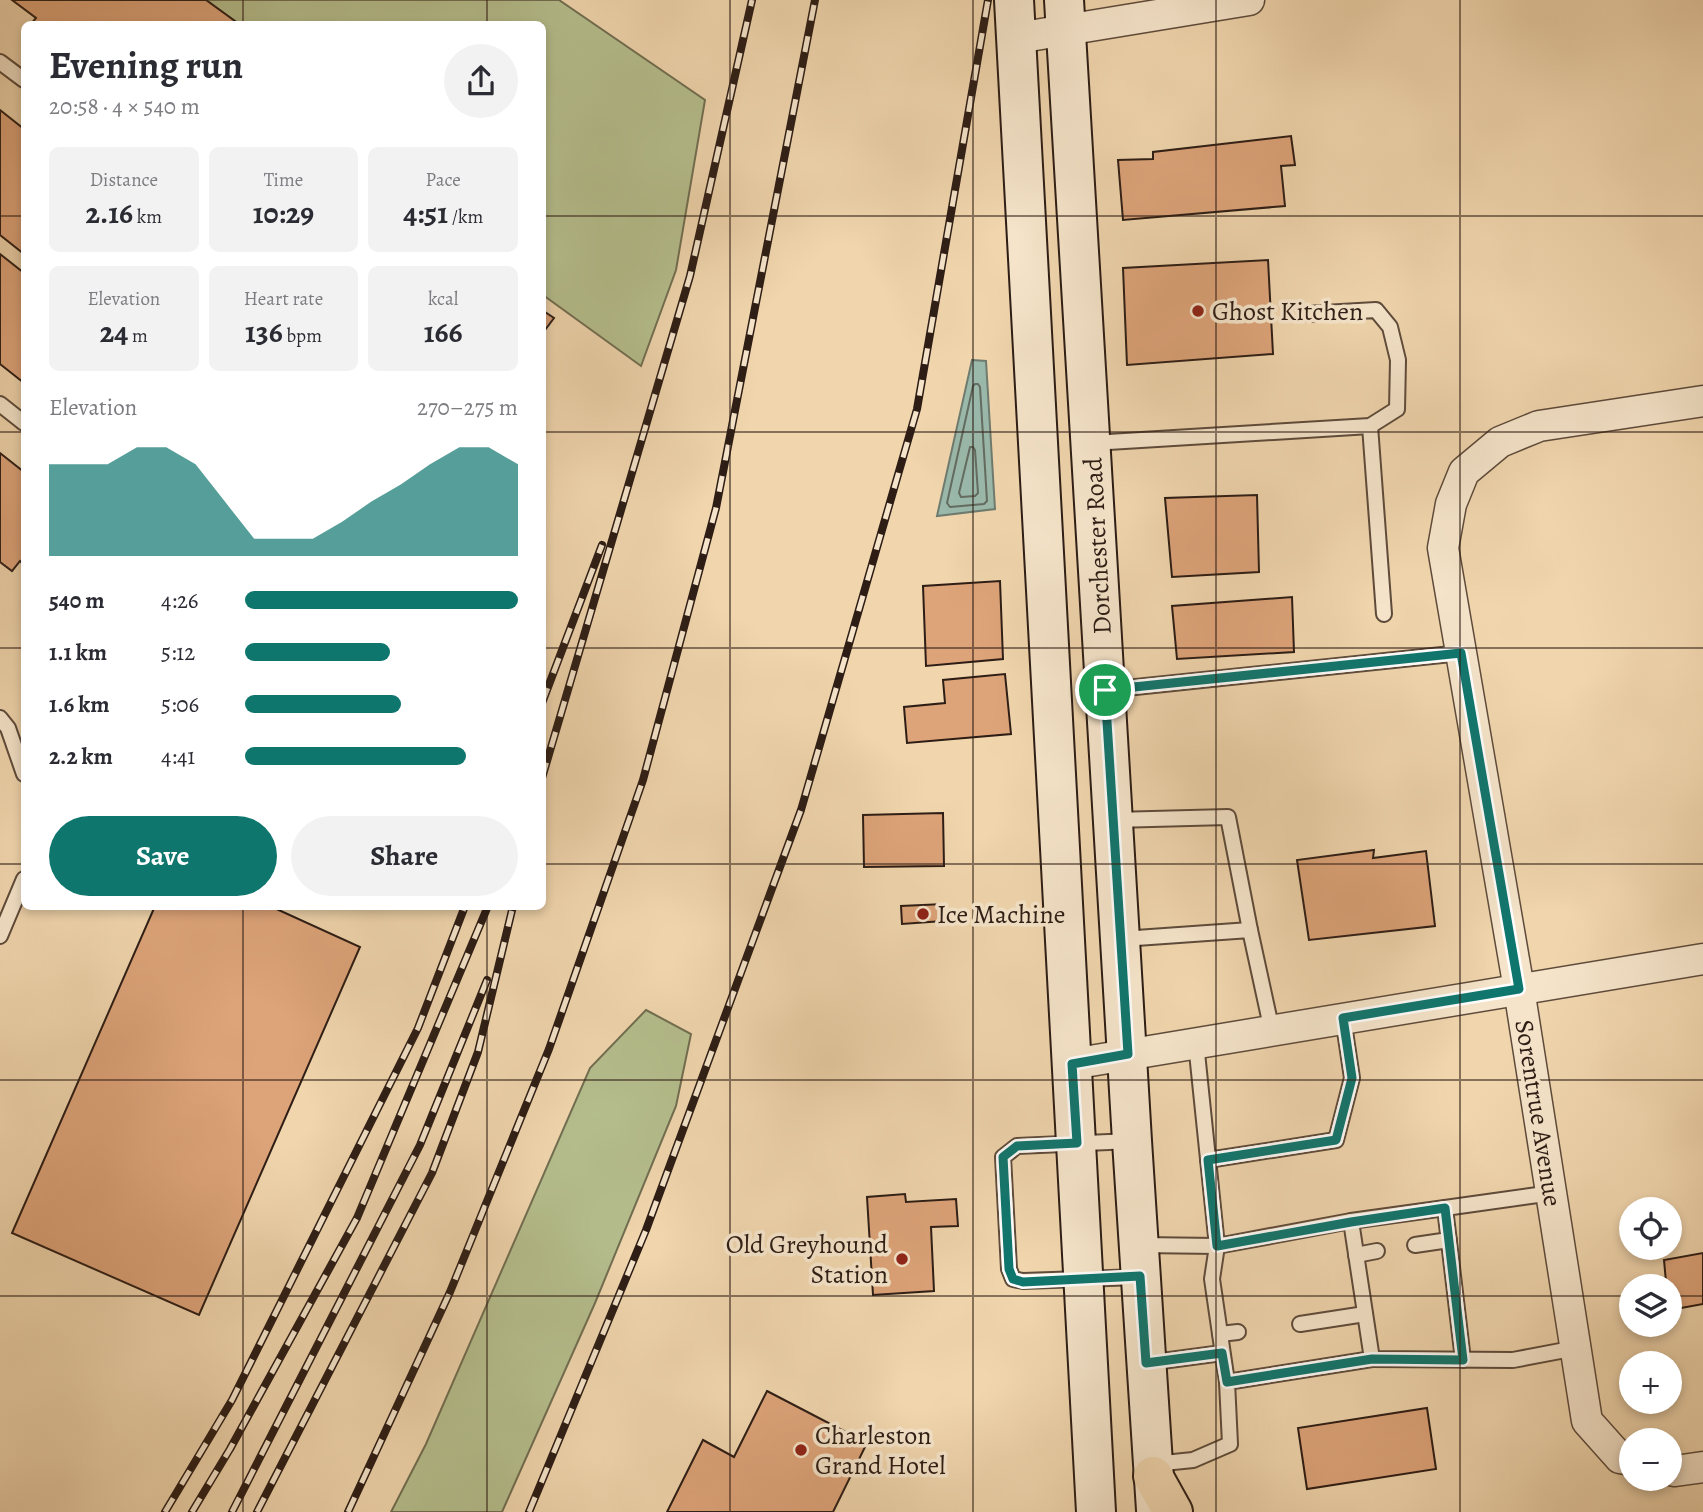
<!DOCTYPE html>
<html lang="en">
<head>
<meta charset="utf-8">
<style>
	body { margin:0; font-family:Alegreya,serif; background:#f2f2f3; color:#2b2b33; height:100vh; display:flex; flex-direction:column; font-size:26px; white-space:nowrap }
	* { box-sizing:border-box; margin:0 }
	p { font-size:23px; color:#7c7c81 }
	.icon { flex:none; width:38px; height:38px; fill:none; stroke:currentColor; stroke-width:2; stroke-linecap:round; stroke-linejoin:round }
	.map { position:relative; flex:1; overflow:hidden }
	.side { position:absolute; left:21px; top:21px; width:525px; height:889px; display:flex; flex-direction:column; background:#fff; border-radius:10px; box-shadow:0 4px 10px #0003 }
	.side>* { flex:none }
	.buttons { position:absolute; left:1619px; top:1197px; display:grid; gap:14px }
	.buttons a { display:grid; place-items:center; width:63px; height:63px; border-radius:50%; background:#fff; box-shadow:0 4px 10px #0003; font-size:35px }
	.pin { position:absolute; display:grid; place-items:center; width:60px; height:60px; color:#fff; margin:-30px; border:4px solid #fff; border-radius:50%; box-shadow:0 2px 7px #0007 }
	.round { display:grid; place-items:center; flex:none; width:74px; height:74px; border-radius:37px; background:#f2f2f3 }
	.summary { display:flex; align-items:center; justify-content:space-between; height:119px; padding:0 28px }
	h1 { font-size:38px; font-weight:600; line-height:52px }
	.figures { display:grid; grid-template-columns:repeat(3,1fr); gap:10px; height:119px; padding:7px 28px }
	.figures div { display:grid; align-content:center; border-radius:10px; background:#f2f2f3; text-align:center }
	.figures b { font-size:30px; font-weight:600 }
	.figures small { font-size:19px; font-weight:400 }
	.figures p { font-size:19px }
	.chart { height:196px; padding:14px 28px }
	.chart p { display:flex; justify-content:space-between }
	.chart svg { width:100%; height:126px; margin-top:7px; fill:#0f766e; opacity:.7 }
	.button { display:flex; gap:14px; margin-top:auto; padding:14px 28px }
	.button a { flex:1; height:80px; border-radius:42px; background:#0f766e; color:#fff; font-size:28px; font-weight:600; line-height:80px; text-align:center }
	.button a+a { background:#f2f2f3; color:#2b2b33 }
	ul { padding:0 28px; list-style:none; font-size:23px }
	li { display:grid; grid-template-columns:112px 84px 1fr; align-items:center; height:52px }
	li i { height:18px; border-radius:9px; background:#0f766e }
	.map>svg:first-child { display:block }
	.green { fill:#b5be8d; stroke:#716e51; stroke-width:2 }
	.water { fill:#9ab9ab; stroke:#6e7b6f; stroke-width:2 }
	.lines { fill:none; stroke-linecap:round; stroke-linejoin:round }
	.shore { stroke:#646b60; stroke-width:2 }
	.building { fill:#dda379; stroke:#2d1d15; stroke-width:2 }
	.service-casing { stroke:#5e4b3b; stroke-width:18 }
	.minor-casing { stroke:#5e4b3b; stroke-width:33 }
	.secondary-casing { stroke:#2d1d15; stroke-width:42 }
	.motorway-casing { stroke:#2d1d15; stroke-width:42 }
	.service { stroke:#f5e4ca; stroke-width:14 }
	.minor { stroke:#f5e4ca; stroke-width:30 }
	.secondary { stroke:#f5e4ca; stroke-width:38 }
	.motorway { stroke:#f0d5ad; stroke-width:38 }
	.rail-casing { stroke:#2d1d15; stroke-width:8 }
	.rail { stroke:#f5e4ca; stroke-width:5; stroke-dasharray:16; stroke-linecap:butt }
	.route-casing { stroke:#fff; stroke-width:14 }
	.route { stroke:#0f766e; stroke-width:9 }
	.grid { fill:none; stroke:#2d1d15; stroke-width:2; stroke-opacity:0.55 }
	.poi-dot { fill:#8f2418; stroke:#f5e4ca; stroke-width:2.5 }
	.labels { text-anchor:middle; stroke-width:7; stroke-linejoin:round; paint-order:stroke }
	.poi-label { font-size:26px; fill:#2d1d15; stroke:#f5e4ca; text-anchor:start }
	.street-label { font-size:26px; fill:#2d1d15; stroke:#f5e4ca }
</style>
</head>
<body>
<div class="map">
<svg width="1703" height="1512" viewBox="0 0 1703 1512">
	<rect width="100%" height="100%" fill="#f0d5ad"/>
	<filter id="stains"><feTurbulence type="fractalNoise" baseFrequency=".00286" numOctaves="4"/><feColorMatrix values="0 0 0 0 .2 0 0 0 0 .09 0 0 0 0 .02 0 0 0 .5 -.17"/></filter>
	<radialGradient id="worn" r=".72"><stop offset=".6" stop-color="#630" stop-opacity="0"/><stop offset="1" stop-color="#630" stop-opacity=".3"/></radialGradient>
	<g class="green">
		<path d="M206,0H559L705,100L676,270L641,366L543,295L542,24H239Z"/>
		<path d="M646,1010L691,1034L676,1106L595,1303L502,1512H391L426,1444L590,1068Z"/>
	</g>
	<path class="water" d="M972,360L986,361L995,509L937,516Z"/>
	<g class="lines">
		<g class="shore">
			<path d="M975,384H978L980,387L987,501L984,504L950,507L947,503L973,386Z"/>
			<path d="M970,447H973L975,450L978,493L975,496L961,497L959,493Z"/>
		</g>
	</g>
	<g class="building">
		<path d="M12,0H206L239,24H31L36,18Z"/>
		<path d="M0,110L24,129V254L0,235Z"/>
		<path d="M1291,136L1295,165L1281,166L1285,206L1123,220L1118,160L1153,159V152Z"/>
		<path d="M0,254L24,273V383L0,364Z"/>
		<path d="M1268,260L1273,354L1127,365L1123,268Z"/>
		<path d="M542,310L554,318L542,334Z"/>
		<path d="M0,453L24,472V565L20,561L12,571L0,562Z"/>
		<path d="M1257,495L1259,572L1172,577L1165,498Z"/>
		<path d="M1000,581L1003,659L926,666L923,586Z"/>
		<path d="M1292,597L1294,652L1177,659L1172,606Z"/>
		<path d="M1005,674L1011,734L907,743L904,707L945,703L943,680Z"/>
		<path d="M943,813L944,866L864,867L863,815Z"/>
		<path d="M1374,850L1373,858L1426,851L1435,926L1309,940L1297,860Z"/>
		<path d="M944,904L943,921L902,924L901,906Z"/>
		<path d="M155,906H270L360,947L199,1315L12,1233Z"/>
		<path d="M905,1194L906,1202L956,1199L958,1226L931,1227L934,1291L873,1295L867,1197Z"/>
		<path d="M1703,1253V1304L1670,1310V1286H1651L1666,1282L1664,1260Z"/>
		<path d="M767,1391L867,1443L833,1512H667L703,1440L734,1457Z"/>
		<path d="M1427,1408L1436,1469L1307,1489L1298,1428Z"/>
	</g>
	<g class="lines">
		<g class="service-casing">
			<g id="service">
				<path d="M0,62L24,80"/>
				<path d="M0,404L24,423"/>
				<path d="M1370,426L1384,614"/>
				<path d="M1092,443L1370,426L1397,409L1398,360L1390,327L1376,310L1306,314"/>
				<path d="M1107,690L1461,653"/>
				<path d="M0,718L8,728L24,774"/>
				<path d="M1114,820L1228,817L1250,930"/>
				<path d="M0,936L24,879"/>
				<path d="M1122,939L1250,930L1272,1031"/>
				<path d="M1196,1043L1217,1246L1212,1279L1220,1334"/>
				<path d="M1132,1141L1017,1146L1003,1157L1009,1269L1013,1279L1023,1281L1139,1277"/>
				<path d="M1208,1160L1336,1140L1352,1078L1343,1018"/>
				<path d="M1351,1221L1445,1208"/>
				<path d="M1140,1245L1217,1246L1351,1221L1372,1359L1513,1360L1576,1348"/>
				<path d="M1415,1245L1449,1240"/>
				<path d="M1356,1255L1377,1251"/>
				<path d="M1300,1324L1365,1314"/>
				<path d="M1463,1360L1445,1208L1552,1193"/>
				<path d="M1147,1363L1222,1353"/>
				<path d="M1227,1382L1220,1334L1238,1332"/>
				<path d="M1154,1464L1193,1460L1230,1444L1227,1382L1372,1359"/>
			</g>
		</g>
		<g class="minor-casing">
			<g id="minor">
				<path d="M1017,38L1249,0"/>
				<path d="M1072,1064L1703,959"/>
				<path d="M1631,1460L1620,1458L1587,1421L1519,989L1443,548L1451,504L1464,472L1500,442L1539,426L1703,401"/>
				<path d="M1670,1470L1675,1471L1703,1467"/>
			</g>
		</g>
		<g class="secondary-casing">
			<g id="secondary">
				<path d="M1014,0L1096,1512"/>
				<path d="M1064,0L1132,1141L1156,1510"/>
			</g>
		</g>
		<g class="motorway-casing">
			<path id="motorway" d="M1153,1476L1173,1512"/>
		</g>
		<use href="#service" class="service"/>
		<use href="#minor" class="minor"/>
		<use href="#secondary" class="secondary"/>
		<use href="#motorway" class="motorway"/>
		<g class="rail-casing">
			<g id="rail">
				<path d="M542,703L602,545"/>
				<path d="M542,778L690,276L752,0"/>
				<path d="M165,1512L232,1400L418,1028L465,906"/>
				<path d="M192,1512L230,1449L357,1218L488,906"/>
				<path d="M232,1512L420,1145L487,980"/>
				<path d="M257,1512L432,1173L478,1052L513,906"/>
				<path d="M348,1512L450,1292L549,1049L643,780L716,508L815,0"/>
				<path d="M529,1512L646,1230L801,810L917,409L988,0"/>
			</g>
		</g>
		<use href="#rail" class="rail"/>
	</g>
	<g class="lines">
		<g class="route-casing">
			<path id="route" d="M1461,653L1519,989L1343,1018L1352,1078L1336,1140L1208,1160L1217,1246L1351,1222L1445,1208L1463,1360L1372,1359L1227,1382L1222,1353L1146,1363L1140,1276L1023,1282L1013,1279L1009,1269L1003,1157L1017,1146L1077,1143L1072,1064L1128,1054L1105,690Z"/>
		</g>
		<use href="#route" class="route"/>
	</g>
	<path class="grid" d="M243,0V24M487,0V24M730,0V1512M973,0V1512M1216,0V1512M1460,0V1512M0,216H24M542,216H1703M0,432H24M542,432H1703M0,648H24M542,648H1703M0,864H24M542,864H1703M243,906V1512M487,906V1512M0,1080H1703M0,1296H1631M1670,1296H1703"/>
	<g class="poi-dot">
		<circle cx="1198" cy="311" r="7"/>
		<circle cx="923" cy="914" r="7"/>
		<circle cx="902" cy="1259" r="7"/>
		<circle cx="801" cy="1450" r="7"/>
	</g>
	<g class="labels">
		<g class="poi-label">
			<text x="1212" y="320">Ghost Kitchen</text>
			<text x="937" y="923">Ice Machine</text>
			<text x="888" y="1253" text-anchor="end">Old Greyhound<tspan x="888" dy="30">Station</tspan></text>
			<text x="815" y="1444">Charleston<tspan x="815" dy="30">Grand Hotel</tspan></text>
		</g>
		<g class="street-label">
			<text transform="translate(1097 546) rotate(-93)" y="9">Dorchester Road</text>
			<text transform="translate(1539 1113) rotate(81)" y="9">Sorentrue Avenue</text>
		</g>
	</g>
	<rect width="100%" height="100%" filter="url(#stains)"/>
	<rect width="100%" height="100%" fill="url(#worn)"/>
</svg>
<div class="buttons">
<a><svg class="icon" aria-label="locate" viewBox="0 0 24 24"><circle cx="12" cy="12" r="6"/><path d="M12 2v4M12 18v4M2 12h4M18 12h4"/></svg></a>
<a><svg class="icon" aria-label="layers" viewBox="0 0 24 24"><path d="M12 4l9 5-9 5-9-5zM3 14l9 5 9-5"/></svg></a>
<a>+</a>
<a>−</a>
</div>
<div class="pin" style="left:1105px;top:690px;background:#1e9e55"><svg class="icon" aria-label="arrive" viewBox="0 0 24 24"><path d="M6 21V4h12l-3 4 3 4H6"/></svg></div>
<section class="side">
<div class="summary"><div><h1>Evening run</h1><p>20:58 · 4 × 540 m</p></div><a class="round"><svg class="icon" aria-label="share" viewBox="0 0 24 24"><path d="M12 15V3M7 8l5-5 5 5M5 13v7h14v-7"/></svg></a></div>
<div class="figures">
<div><p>Distance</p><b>2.16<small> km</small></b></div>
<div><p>Time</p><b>10:29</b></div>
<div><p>Pace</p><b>4:51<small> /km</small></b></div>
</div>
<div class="figures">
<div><p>Elevation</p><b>24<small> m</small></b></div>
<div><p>Heart rate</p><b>136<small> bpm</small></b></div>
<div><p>kcal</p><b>166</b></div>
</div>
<div class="chart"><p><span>Elevation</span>270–275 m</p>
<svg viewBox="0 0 160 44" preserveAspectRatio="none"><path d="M0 44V12L10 12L20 12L30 6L40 6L50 12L60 25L70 38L80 38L90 38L100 32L110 25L120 19L130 12L140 6L150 6L160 12V44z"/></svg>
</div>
<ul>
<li><b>540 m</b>4:26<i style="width:100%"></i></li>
<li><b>1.1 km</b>5:12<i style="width:53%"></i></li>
<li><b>1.6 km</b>5:06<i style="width:57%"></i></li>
<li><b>2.2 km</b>4:41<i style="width:81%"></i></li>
</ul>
<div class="button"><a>Save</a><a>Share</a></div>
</section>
</div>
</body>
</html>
